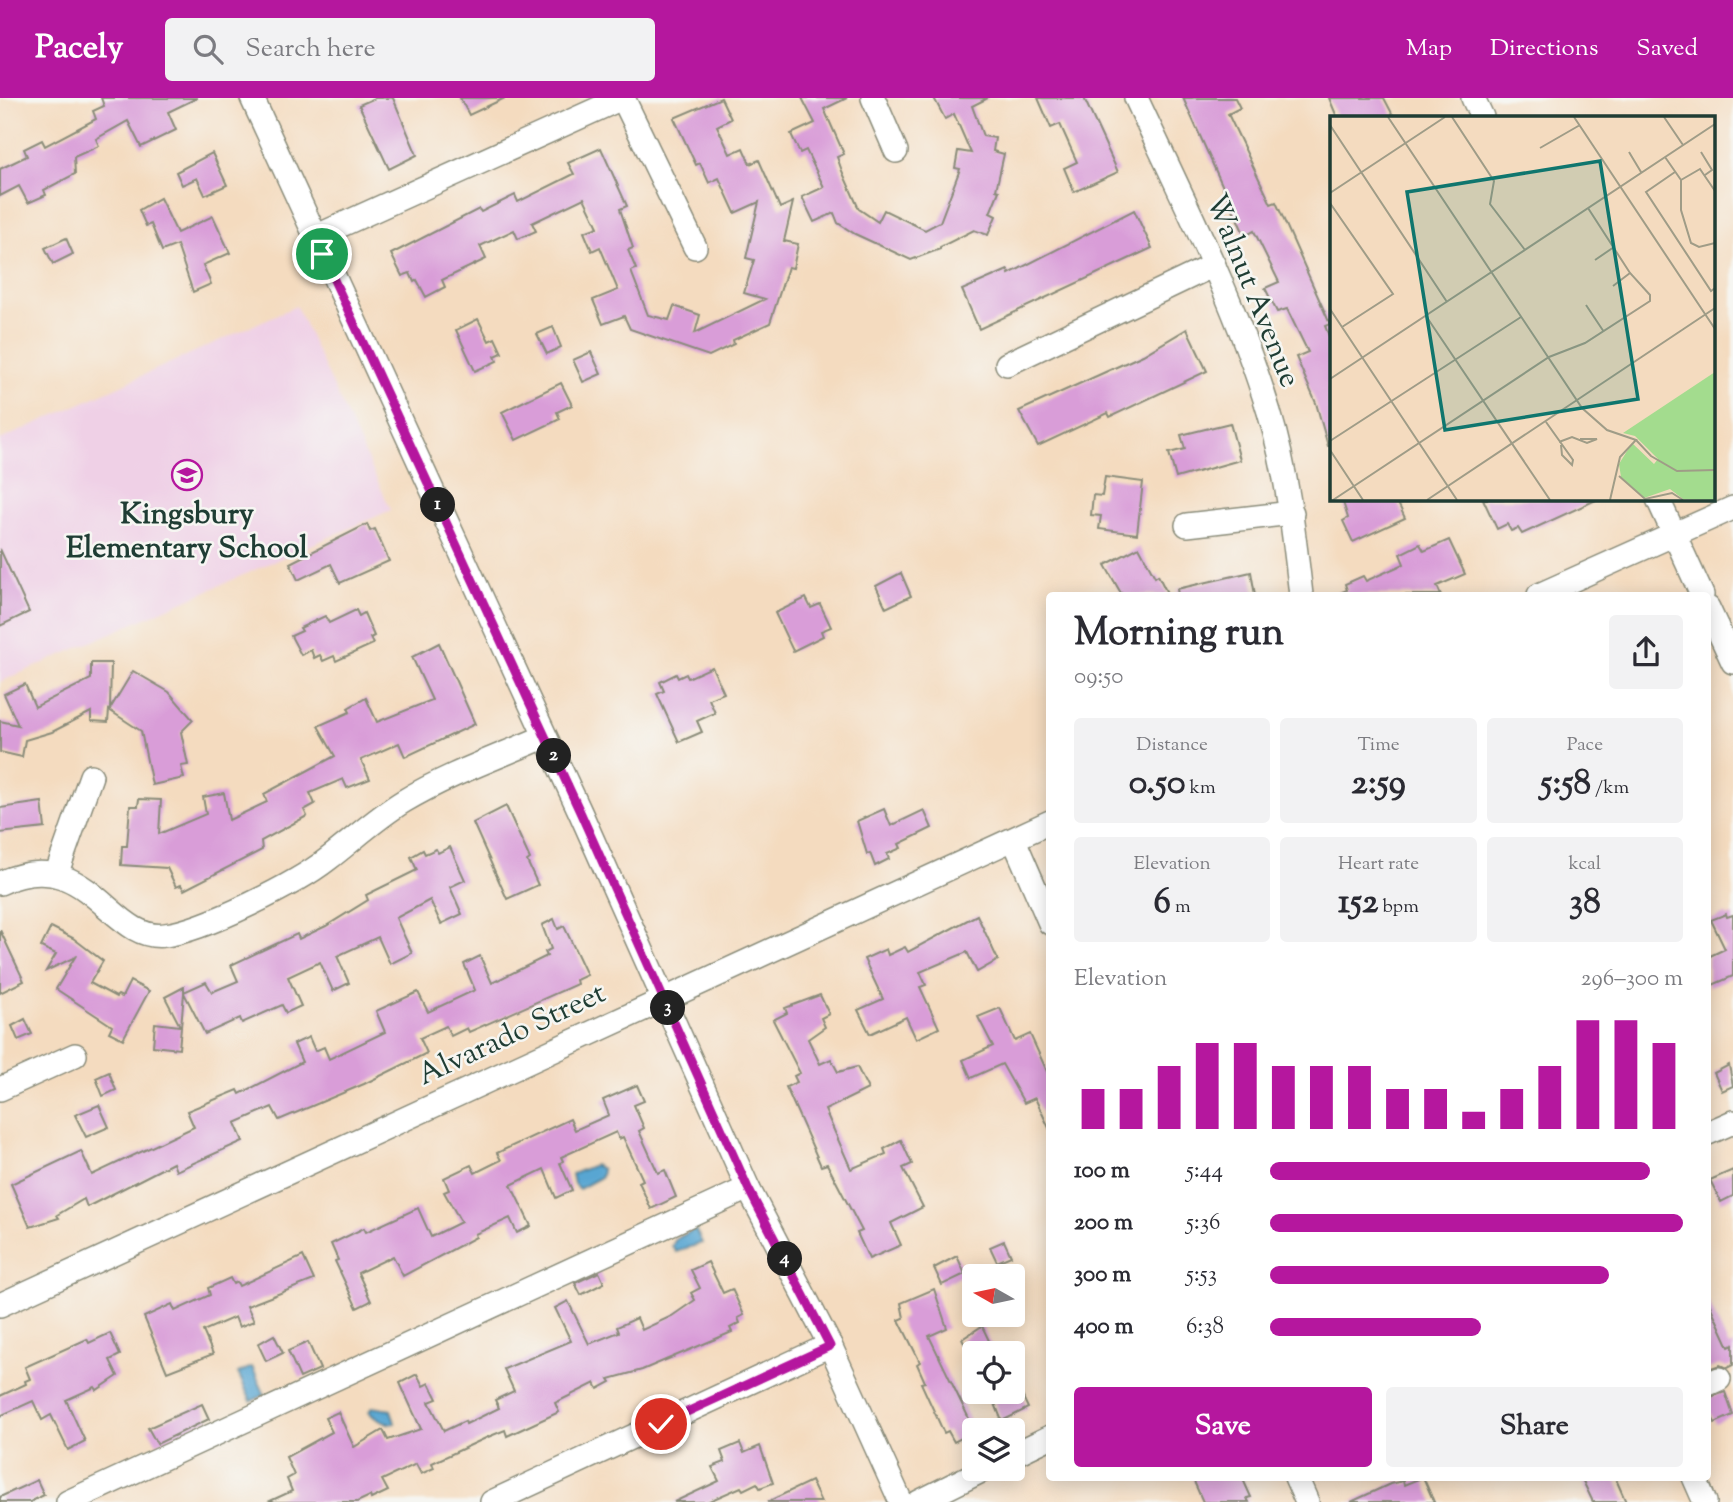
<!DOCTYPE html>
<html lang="en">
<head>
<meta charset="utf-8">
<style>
	body { margin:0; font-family:"Sorts Mill Goudy",serif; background:#f2f2f3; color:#2b2b33; height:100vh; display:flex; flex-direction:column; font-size:26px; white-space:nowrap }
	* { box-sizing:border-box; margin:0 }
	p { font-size:23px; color:#7c7c81 }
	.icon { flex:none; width:38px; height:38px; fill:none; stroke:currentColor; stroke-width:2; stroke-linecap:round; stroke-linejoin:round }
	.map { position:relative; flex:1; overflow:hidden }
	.sheet { position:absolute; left:1046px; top:494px; width:665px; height:889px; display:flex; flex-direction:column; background:#fff; border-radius:7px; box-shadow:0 4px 18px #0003 }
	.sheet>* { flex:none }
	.needle { width:46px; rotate:279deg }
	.controls { position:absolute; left:962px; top:1166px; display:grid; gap:14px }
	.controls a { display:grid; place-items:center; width:63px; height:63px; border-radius:7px; background:#fff; box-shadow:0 4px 18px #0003; font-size:35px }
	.pin { position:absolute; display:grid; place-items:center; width:60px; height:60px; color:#fff; margin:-30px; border:4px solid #fff; border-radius:50%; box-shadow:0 2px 7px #0007 }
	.km { position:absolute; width:35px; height:35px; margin:-18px; border-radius:50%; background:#222; color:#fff; font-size:19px; line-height:35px; text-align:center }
	.round { display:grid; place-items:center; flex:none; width:74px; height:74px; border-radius:7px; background:#f2f2f3 }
	.headline { display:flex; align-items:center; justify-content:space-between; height:119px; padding:0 28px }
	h1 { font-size:38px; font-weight:800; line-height:52px }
	.stats { display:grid; grid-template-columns:repeat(3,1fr); gap:10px; height:119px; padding:7px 28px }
	.stats div { display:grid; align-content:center; border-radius:7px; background:#f2f2f3; text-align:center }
	.stats b { font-size:35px; font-weight:800 }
	.stats small { font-size:19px; font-weight:400 }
	.stats p { font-size:19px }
	.chart { height:196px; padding:14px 28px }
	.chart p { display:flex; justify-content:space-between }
	.chart svg { width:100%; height:126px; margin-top:7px; stroke:#b5179e; stroke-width:6 }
	.action { display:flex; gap:14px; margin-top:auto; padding:14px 28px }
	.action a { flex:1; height:80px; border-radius:7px; background:#b5179e; color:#fff; font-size:28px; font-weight:800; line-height:80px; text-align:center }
	.action a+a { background:#f2f2f3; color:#2b2b33 }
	ul { padding:0 28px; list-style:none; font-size:23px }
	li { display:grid; grid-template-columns:112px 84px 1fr; align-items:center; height:52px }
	li i { height:18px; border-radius:9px; background:#b5179e }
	header { display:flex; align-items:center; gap:42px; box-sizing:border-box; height:98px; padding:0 35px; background:#b5179e; color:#fff }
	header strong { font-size:33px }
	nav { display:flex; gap:38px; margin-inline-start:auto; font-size:24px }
	.search { width:490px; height:63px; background:#f2f2f3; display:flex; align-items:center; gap:18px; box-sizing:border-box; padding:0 24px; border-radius:7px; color:#7c7c81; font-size:26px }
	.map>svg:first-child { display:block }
	.built { fill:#efd0e6 }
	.water { fill:#59a6d2; stroke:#3c7283; stroke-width:2 }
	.building { fill:#d99dd8 }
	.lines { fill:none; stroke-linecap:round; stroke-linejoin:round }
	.minor-casing { stroke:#8a8c7a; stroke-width:26 }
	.minor { stroke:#fff; stroke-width:23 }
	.route-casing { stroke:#fff; stroke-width:14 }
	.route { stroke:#b5179e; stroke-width:9 }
	.labels { text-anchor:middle; stroke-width:5; stroke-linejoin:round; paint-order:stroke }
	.street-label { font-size:30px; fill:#1f3d34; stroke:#f6f6f2 }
	.poi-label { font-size:30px; font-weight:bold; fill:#1f3d34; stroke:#f6f6f2 }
	.inset-road { fill:none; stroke:#9f9c87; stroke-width:2 }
	.view { fill:#0f766e; fill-opacity:0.15; stroke:#0f766e; stroke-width:3.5 }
	.inset-edge { fill:none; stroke:#1f3d34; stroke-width:3.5 }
</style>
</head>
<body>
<header>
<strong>Pacely</strong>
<div class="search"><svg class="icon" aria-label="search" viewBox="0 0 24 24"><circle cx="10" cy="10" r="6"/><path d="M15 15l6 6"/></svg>Search here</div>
<nav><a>Map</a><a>Directions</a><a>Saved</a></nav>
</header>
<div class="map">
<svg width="1733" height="1404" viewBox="0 0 1733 1404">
	<rect width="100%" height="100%" fill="#f6f6f2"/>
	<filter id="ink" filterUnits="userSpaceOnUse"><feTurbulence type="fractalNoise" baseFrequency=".0143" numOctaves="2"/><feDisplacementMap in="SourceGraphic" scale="14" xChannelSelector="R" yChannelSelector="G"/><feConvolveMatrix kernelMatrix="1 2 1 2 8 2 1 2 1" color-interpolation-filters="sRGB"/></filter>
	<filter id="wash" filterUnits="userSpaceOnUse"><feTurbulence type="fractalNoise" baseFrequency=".00686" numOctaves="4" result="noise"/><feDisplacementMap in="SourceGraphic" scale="28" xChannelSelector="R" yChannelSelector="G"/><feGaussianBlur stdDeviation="1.57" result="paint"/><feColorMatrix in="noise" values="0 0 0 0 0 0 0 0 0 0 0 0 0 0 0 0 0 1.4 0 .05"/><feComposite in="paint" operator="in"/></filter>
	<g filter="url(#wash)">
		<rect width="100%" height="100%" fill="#f4dbbf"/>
		<path class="built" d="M296,208L391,412L0,584V342Z"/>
		<g class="water">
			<path d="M594,1067L602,1071L601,1079L579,1091L574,1086L572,1076Z"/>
			<path d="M695,1131L702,1145L676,1154L672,1148L676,1141Z"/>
			<path d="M252,1269L265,1297L251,1303L238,1275Z"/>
			<path d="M372,1309L391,1312L395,1325C386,1327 375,1321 369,1314Z"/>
		</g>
		<g id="blocks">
			<g class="building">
				<path d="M101,0H197L168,14L176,32L141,49L128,23L96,41L99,48L74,59L75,76L44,92L46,97L28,105L19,88L0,98V71L27,58L24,51L42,42L45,48L96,21L93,13L104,8Z"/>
				<path d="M375,0H393L417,57L389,71L359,7Z"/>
				<path d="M460,0H505L469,17Z"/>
				<path d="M721,0L731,21L717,28L730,56L743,50L750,66L759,62L780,110L793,104L784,143L798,146L793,170L788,169L770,225L733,242L734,246L709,258L630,231L624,218L603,226L593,202L618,192L600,149L592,153L584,134L598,129L584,100L532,125L536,133L518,141L514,132L480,148L486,161L442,182L445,189L426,199L417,182L414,184L410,175L402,178L391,156L479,111L481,114L515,97L518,104L574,76L568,65L601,50L627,108L620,111L633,150L628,152L636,171L631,173L648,217L669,222L674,208L700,217L695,235L765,201L744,195L754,162L746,160L759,104L735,115L719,80L709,85L700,65L696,67L674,20Z"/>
				<path d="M802,0H847L824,11L844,56L837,59L842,73L859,111L878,124L884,112L925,132L940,124L960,71L955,70L958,53L971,55L954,16L945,21L934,0H988L972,8L983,38L995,40L993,53L1004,56L996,92L999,93L990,115L996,118L988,137L974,132L940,149V151L911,162L855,136L838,125L834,115L814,124L802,99L824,89L806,52L800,55L791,36L815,25Z"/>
				<path d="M1038,0H1084L1118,74L1074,94L1064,70L1077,64L1060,26L1051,30Z"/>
				<path d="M1183,0H1235L1240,10L1228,16L1271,106L1276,104L1330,226L1325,228L1332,245V348H1328L1316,305L1296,259L1308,254L1287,211L1277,214L1265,190L1279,184L1254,133L1245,138Z"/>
				<path d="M1329,0H1384L1394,19H1337Z"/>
				<path d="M212,55L227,87L205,97L197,80L182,87L176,74Z"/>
				<path d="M160,100L177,135L213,118L230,155L203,167L211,186L193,194L177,147L162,153L151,126L146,128L139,112Z"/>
				<path d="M1134,112L1152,150L979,231L962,192L1008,172L1009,176Z"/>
				<path d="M66,140L73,156L53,166L45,150Z"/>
				<path d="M478,221L489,243L495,240L502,255L495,258L497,263L475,273L456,232Z"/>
				<path d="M553,229L561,249L547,256L537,236Z"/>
				<path d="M1187,231L1207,273L1110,319L1108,315L1038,348L1019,313L1143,257Z"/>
				<path d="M591,254L601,276L583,284L573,262Z"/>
				<path d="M561,285L572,307L557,314L560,321L516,342L502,314Z"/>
				<path d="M1230,325L1240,362L1176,380L1169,355L1185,351L1181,337Z"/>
				<path d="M1105,379L1143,384L1137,436L1099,431L1101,418L1091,417L1093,397L1102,398Z"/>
				<path d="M1342,401H1396L1405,420L1353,444L1343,423L1348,420Z"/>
				<path d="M1483,401H1598L1522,436L1518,430L1511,433L1507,426L1497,431Z"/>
				<path d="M367,426L370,433L375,431L389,463L340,485L331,466L298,482L290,465Z"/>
				<path d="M1449,442L1465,476L1437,488L1441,497H1335L1347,492L1345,486L1363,478L1366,483L1404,466L1400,456L1420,446L1424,453Z"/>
				<path d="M1139,449L1155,479L1158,477L1168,497H1122L1105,467Z"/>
				<path d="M0,451L29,514L0,528Z"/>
				<path d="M1251,474L1255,497H1178L1177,491Z"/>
				<path d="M901,475L911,498L886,510L876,488Z"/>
				<path d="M806,500L811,510L820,506L831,529L821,533L823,538L793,553L775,515Z"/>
				<path d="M356,512L359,518L364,515L374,538L370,540L373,546L336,563L334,558L323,563L320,557L314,560L311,552L301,557L291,538L302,533L300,530L325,518L329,525Z"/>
				<path d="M439,545L475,626L405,659L399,645L361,662L370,681L347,690L343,681L310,695L315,706L304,712L307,718L261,743L262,752L184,792L181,787L176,789L167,770L121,767L122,748H127L130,708H138L139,701L161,702L159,736L206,716L203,699L224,695L229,722L267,704L264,696L335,658L318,628L350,614L348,610L366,600L377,624L432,602L412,559Z"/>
				<path d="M91,565H111L110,611L133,573L169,594L193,622L181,634L188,667L181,668L184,680L152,687L141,633L109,612L108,624L91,623V614L52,634L25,642L22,659L0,654V623L18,627L4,596L25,586L35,609L91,581Z"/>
				<path d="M712,569L724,595L709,601L715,615L697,623L702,634L679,644L657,596L664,593L660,584L676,576L678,580L686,576L688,580Z"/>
				<path d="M42,704L45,730L0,735V710Z"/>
				<path d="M506,708L530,761L527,763L538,787L507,801L473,725Z"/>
				<path d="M884,711L891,728L924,712L932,730L899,746L901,750L887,756L889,761L875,768L870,755L867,756L857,723Z"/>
				<path d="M450,749L465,782L450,789L462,816L441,826L430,802L396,820L412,855L390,866L378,839L337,858L349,885L333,893L320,864L288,879L301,908L286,915L282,907L242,925L240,920L205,936L184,895L179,951L153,948L155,925L180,928L165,899L184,889V894L206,884L212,894L238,883L231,867L297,836L299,841L326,828L368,802L366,797L417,772L411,759L423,752L425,756L436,751L438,755Z"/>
				<path d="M1726,816L1727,819L1733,817V878L1708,889V859L1725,851L1711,822Z"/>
				<path d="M977,817L998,862L977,874L967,854L920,874L926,887L920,889L939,930L916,941L906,919L870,936L858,912L883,901L864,861L886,851L888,857L905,849L908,854Z"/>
				<path d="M554,821L558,831L564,828L587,877L576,882L577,886L469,934L467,930L451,938L446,928L420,940L427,955L364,986L279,1022L272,1009L235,1025L243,1043L176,1073L173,1065L87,1109L84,1101L57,1117L59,1120L30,1129L11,1086L81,1053L92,1077L194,1029L187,1013L238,992L240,996L302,964L294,946L309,939L315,953L324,949L329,961L385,934L376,913L418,894L428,914L475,892L464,866L480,858L492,885L547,858L545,854L551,851L542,827Z"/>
				<path d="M51,829L73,840L103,863L90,885L116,899L118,897L122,899L130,883L149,893L123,941L109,934L112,928L56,891L75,859L46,873L56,856L41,849Z"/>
				<path d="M0,832L24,883L0,895Z"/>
				<path d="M820,897L829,916L821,920L825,929L808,941L820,966L831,961L838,974L857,969L868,991L825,1012L851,1071L886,1056L884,1051L901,1042L912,1066L903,1070L923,1109L891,1125L901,1147L869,1161L857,1135L862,1133L827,1066L821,1068L786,989L797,984L794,978L800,975L773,922L787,915L785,910Z"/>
				<path d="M1000,910L1015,943L1030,936L1050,980V1032L1035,1000L1024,1005L1002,966L971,980L963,962L993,948L978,919Z"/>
				<path d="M25,921L32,936L18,942L12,928Z"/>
				<path d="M1729,967L1733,988L1722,993L1714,975Z"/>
				<path d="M109,974L116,992L103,998L96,980Z"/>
				<path d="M637,987L644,1003L634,1007L644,1030L639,1033L658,1075L665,1072L676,1099L651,1111L639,1084L643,1082L623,1039L619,1041L616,1034L561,1059L563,1063L560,1065L572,1092L556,1100L544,1071L511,1087L531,1128L517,1135L510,1120L475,1136L476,1139L403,1178L393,1158L358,1175L371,1203L357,1210L335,1163L338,1162L331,1146L364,1130L366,1134L418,1110L431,1139L461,1124L444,1094L449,1092L444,1080L471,1067L475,1075L501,1062L497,1055L570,1021L575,1032L609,1017L603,1002Z"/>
				<path d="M99,1007L109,1029L86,1039L75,1017Z"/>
				<path d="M1733,1072V1098L1721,1104L1710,1082Z"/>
				<path d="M1004,1143L1011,1158L997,1164L990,1149Z"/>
				<path d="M303,1158L314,1182L247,1208L254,1223L239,1229L235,1219L203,1233L213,1256L167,1274L144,1219L172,1206L175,1213L210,1197L208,1190L230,1180L233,1186L237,1184L239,1188Z"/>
				<path d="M957,1158L965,1176L942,1187L934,1170Z"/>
				<path d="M708,1164L723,1195L732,1191L744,1217L738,1220L740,1225L730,1230L732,1234L642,1272L609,1281L611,1284L598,1291L595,1285L555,1305L559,1314L507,1338L505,1332L488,1339L432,1365L434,1370L421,1376L416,1366L382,1382L388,1393L371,1401L370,1398L357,1404H268L292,1393L287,1381L294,1377L286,1359L332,1334L325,1320L338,1314L354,1349L383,1332L388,1342L421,1331L400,1285L417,1276L423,1288L429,1285L437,1301L429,1304L444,1333L465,1323L466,1326L499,1310L495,1302L514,1293L504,1271L571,1243L555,1210L568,1203L589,1246L619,1234L617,1229L637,1220L642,1232L672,1218L695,1202L691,1195L700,1190L691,1172Z"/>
				<path d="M599,1174L604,1185L581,1197L575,1185Z"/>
				<path d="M934,1191L947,1230L929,1238L975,1333L954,1344L948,1333L944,1335L921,1285L925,1284L917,1266L920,1264L899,1222L904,1220L901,1205Z"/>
				<path d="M1708,1203L1729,1249L1733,1247V1267L1727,1270L1720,1267L1708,1271Z"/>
				<path d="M982,1228L992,1249L971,1259L962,1241Z"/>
				<path d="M110,1235L120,1257L110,1262L118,1278L97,1292L95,1289L66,1302L85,1343L68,1352L51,1317L42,1322L33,1303L0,1318V1298L26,1286L25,1283L30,1281L25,1269L87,1241L89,1245Z"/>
				<path d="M274,1237L283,1255L266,1263L258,1246Z"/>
				<path d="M308,1244L320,1271L300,1280L288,1253Z"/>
				<path d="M990,1293H1020L1028,1310L1002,1323Z"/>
				<path d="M1725,1294L1733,1317L1715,1325L1708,1311V1300Z"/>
				<path d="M202,1306L209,1321L157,1346L148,1330Z"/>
				<path d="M740,1345L744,1355L760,1348L773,1385L760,1390L757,1385L743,1392L741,1389L707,1404H674L719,1383L712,1369L725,1364L721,1353Z"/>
				<path d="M1192,1379H1242L1251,1399L1247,1400L1249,1404H1203Z"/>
				<path d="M1423,1379L1434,1404H1351L1390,1386L1403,1383L1404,1387Z"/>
				<path d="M1581,1379H1615L1626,1404H1593Z"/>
				<path d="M37,1382L44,1397L30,1404H0V1399Z"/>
				<path d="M811,1383L821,1404H767Z"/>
			</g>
		</g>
	</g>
	<g filter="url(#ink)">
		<use href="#blocks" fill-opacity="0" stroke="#8a8c7a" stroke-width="2"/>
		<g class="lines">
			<g class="minor-casing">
				<g id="minor">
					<path d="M252,0L581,716L748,1090L830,1247L901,1404"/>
					<path d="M623,0L695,149"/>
					<path d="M873,0L896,53"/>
					<path d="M1136,0C1184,103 1236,205 1269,314C1287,373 1294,436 1301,497"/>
					<path d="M1473,0L1482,19"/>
					<path d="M315,139L622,0"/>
					<path d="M1007,266L1214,167"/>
					<path d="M1658,401L1702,497"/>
					<path d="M1187,427L1292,415"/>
					<path d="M1539,497L1733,410"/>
					<path d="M1708,510L1733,564"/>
					<path d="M1014,742L1050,825"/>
					<path d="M56,777L91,678"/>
					<path d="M0,785C88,744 110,845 165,837C205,832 296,786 328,761C353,742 376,720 404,703C447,677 498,659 544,639"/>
					<path d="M0,991L75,957"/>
					<path d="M1708,1035L1733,1024"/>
					<path d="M0,1207L1050,724"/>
					<path d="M1708,1286L1719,1281"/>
					<path d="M1013,1357L1050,1339"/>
					<path d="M1296,1379L1307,1404"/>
					<path d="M1694,1379L1705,1404"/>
					<path d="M68,1404L748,1090"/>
					<path d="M492,1404L830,1247"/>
					<path d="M919,1404L987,1370"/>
				</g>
			</g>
			<use href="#minor" class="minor"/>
		</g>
	</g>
	<g class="lines" filter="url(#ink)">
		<g class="route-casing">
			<path id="route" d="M322,156L581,716L748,1090L830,1248L661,1326"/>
		</g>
		<use href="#route" class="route"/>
	</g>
	<defs>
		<g id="school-ring" transform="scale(1.575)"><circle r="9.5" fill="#f6f6f2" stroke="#b5179e" stroke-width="1.5"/><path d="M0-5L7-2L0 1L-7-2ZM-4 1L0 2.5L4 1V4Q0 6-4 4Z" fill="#b5179e"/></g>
	</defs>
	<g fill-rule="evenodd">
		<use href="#school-ring" x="187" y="377"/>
	</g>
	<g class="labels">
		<g class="street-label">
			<text transform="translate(1254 192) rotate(68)" y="10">Walnut Avenue</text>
			<text transform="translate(511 935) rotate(-25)" y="10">Alvarado Street</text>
		</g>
		<g class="poi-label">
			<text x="187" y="425">Kingsbury<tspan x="187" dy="34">Elementary School</tspan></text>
		</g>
	</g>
	<g transform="translate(1330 18)">
		<rect width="385" height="385" fill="#f4dbbf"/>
		<path d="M385,256V384L353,383L340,373L314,382L291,361L289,348L302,327L324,348L328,343L305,320L293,317Z" fill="#a3dc8e"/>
		<path class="inset-road" d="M58,1L252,292L277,314L306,324L290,341L280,384M122,1L164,65L160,88L195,134M244,1L385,213M334,1L353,29M0,9L117,186M210,32L250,9M299,36L311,56M371,36L382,54L375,59M335,41L351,64V94L361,127L369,131L385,127M345,56L316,76L381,175L385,172M351,64L370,53L385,75M0,77L115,1M0,87L63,178L12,211M265,144L284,131M283,170L300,157M256,189L274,216M0,193L127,384M96,200L220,384M0,263L385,8M216,306L243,344L242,349L232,339L231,329M306,324L321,340L347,355L385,354M0,325L191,201M229,326L242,321L257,327L267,323H250M0,334L33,384M289,360L315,383L342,377L353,384M3,384L219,241L255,227L320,185V179L300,157L258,92M97,384L385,192"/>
		<path class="view" d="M270,45L308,283L115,314L77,76Z"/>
		<rect width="385" height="385" class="inset-edge"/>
	</g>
</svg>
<div class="controls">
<a><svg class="needle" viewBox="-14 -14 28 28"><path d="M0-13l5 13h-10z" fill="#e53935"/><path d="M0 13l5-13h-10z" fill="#7c7c81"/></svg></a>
<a><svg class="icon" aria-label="locate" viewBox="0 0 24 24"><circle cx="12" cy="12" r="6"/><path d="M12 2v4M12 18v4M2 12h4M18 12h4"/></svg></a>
<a><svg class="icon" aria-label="layers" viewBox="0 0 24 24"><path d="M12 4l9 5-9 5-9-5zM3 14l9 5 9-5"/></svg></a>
</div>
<div class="pin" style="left:322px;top:156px;background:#1e9e55"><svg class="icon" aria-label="arrive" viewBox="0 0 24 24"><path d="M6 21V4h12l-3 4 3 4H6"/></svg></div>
<div class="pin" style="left:661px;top:1326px;background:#d93025"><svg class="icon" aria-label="check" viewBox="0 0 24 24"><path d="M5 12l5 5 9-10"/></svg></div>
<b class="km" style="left:438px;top:407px">1</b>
<b class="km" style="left:554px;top:658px">2</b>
<b class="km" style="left:668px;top:910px">3</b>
<b class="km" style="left:785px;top:1161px">4</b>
<section class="sheet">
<div class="headline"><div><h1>Morning run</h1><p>09:50</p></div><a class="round"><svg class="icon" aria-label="share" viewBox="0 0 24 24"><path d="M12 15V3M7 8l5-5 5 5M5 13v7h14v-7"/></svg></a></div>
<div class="stats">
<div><p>Distance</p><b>0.50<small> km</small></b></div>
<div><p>Time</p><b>2:59</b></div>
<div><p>Pace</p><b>5:58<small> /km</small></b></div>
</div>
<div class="stats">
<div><p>Elevation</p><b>6<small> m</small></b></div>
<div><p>Heart rate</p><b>152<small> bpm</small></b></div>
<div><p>kcal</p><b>38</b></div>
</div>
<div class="chart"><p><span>Elevation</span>296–300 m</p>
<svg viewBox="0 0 160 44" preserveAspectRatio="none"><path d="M5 44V30M15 44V30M25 44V22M35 44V14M45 44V14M55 44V22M65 44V22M75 44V22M85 44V30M95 44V30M105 44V38M115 44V30M125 44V22M135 44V6M145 44V6M155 44V14"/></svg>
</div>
<ul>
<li><b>100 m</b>5:44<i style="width:92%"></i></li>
<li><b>200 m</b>5:36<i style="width:100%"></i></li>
<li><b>300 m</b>5:53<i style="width:82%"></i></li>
<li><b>400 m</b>6:38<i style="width:51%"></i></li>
</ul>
<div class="action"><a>Save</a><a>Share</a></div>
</section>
</div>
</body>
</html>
